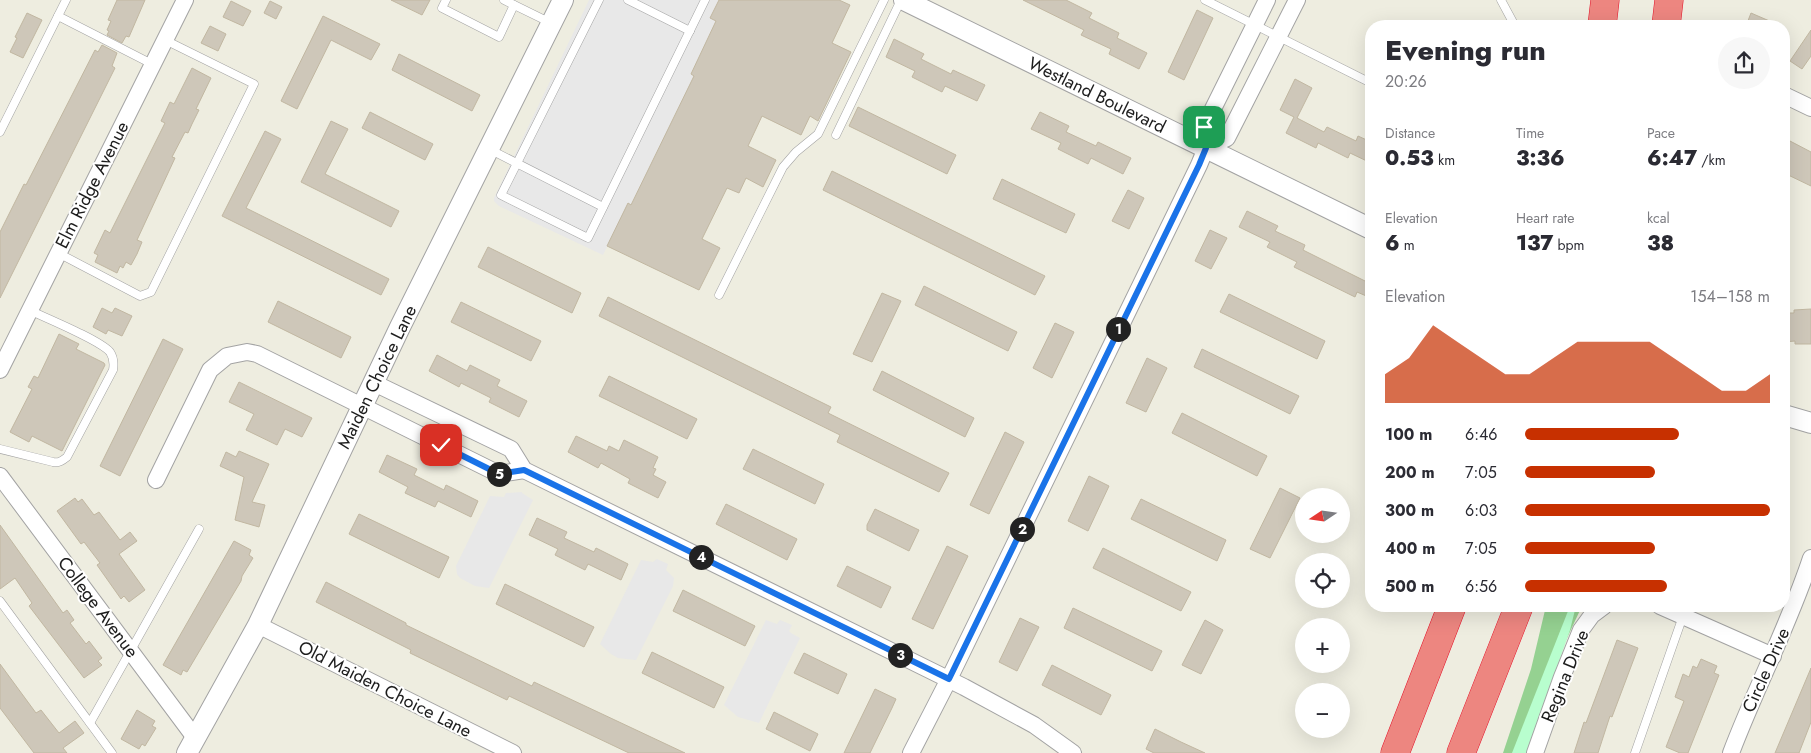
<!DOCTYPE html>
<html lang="en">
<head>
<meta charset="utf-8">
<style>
	body { margin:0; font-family:Jost,sans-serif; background:#f7f7f7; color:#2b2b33; height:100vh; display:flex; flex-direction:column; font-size:19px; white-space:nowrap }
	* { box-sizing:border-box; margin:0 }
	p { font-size:16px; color:#7c7c81 }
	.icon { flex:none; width:28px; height:28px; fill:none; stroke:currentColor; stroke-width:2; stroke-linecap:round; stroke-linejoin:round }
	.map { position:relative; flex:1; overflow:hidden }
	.details { position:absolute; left:1365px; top:20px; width:425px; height:592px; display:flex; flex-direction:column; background:#fff; border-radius:20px; box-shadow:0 5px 20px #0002 }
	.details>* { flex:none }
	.needle { width:32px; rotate:257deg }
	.controls { position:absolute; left:1295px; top:488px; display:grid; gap:10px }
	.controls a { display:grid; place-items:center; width:55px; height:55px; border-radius:50%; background:#fff; box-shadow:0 5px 20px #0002; font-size:25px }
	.pin { position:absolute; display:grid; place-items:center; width:42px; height:42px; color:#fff; margin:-21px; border-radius:10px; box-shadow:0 2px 8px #0006 }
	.km { position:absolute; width:25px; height:25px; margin:-12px; border-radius:50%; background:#222; color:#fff; font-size:14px; line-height:25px; text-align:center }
	.round { display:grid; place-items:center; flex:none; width:52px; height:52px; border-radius:26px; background:#f7f7f7 }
	.head { display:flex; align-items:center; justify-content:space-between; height:85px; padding:0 20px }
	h1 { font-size:28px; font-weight:800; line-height:38px }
	.stats { display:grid; grid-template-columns:repeat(3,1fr); gap:8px; height:85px; padding:5px 20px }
	.stats div { display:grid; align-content:center }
	.stats b { font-size:21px; font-weight:800 }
	.stats small { font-size:14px; font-weight:400 }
	.stats p { font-size:14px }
	.chart { height:140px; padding:10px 20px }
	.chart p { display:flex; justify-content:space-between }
	.chart svg { width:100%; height:90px; margin-top:5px; fill:#c73000; opacity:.7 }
	ul { padding:0 20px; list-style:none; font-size:16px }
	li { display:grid; grid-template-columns:80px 60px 1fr; align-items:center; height:38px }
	li i { height:12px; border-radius:6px; background:#c73000 }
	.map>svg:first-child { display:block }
	.forest { fill:#95d191 }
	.park { fill:#b8fece }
	.parking { fill:#e8e8e8 }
	.building { fill:#cec7b9; stroke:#c1b7a1 }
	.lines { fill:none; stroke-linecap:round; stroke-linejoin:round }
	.service-casing { stroke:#a3a3a3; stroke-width:9 }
	.minor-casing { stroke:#a3a3a3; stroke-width:18 }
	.tertiary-casing { stroke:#a3a3a3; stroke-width:22 }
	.motorway-casing { stroke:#e4152b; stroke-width:29 }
	.service { stroke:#fff; stroke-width:8 }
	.minor { stroke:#fff; stroke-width:16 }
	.tertiary { stroke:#fff; stroke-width:20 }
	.motorway { stroke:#ed8680; stroke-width:28 }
	.route-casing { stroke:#fff; stroke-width:10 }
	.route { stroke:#1a73e8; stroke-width:6 }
	.labels { text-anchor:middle; stroke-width:4; stroke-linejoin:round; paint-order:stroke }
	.street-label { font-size:18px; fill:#1c1c1c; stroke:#fff }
</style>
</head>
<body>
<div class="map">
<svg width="1811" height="753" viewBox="0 0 1811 753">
	<rect width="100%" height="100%" fill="#eeede0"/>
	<path class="forest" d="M1546,606H1582L1525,728L1516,753H1503L1531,669Z"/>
	<path class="park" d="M1570,606H1576L1570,630L1527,753H1512Z"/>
	<g class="parking">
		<path d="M589,0H719L716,21L691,74L694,76L631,205L628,204L603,255L499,206L494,201V198Z"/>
		<path d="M522,492V493L533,500L489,588L475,586L460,578L457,574L456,566L490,496L504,497L506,493Z"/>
		<path d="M657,559L668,564L666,570L674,578L673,586L636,660L618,658L611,654L600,644L641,560L653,562Z"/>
		<path d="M766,620L777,624L780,620L792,625L789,631L791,633L800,638L759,723L738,717L724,705Z"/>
	</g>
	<g class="building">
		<path d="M117,0H145L129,37L126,36L122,43L107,35L109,31L107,30L111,21L108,20Z"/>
		<path d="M391,0H430L422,15Z"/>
		<path d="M719,0H839L850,5L832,43L851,52L818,121L810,116L801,135L762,116L748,146L776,160L763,187L746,178L739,193L727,188L702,239L720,248L699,290L607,246L628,203L631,205L694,76L691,74L716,21L710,18Z"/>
		<path d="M1023,0H1066L1092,13L1089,18L1119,33L1117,38L1147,53L1139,69L1109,54L1111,49L1081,35L1084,30Z"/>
		<path d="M231,1L251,11L243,26L223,17Z"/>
		<path d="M270,1L282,7L276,19L264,13Z"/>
		<path d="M1197,10L1213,18L1184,80L1168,72Z"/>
		<path d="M27,13L42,20L23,58L10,52L17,38L15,37Z"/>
		<path d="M1751,13L1781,26H1746Z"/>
		<path d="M323,16L380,44L371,60L331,40L297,109L281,101Z"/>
		<path d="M210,26L226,34L218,51L201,43Z"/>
		<path d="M1811,30V56L1802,69L1790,61Z"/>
		<path d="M894,39L924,54L921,59L951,74L953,70L985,85L977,101L945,86L942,92L912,77L915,71L886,57Z"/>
		<path d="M102,45L117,53L112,66L115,68L0,298V232L24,184L26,185L95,50L98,52Z"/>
		<path d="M399,54L480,95L472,111L392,70Z"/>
		<path d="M192,68L211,78L196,109L199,110L192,124L188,133L185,132L172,157L175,158L137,240L142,242L137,254L131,265L126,262L123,268L120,266L117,273L95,262L98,255L94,253L105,230L110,233L165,123L161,121L170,102L174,104Z"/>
		<path d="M1295,79L1312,88L1297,118L1324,132L1327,127L1356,141L1358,136L1371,142V163L1350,153L1348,158L1318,143L1316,148L1286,133L1294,117L1280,110Z"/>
		<path d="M858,107L956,155L947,174L849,126Z"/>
		<path d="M370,112L433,144L425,160L362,128Z"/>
		<path d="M1040,112L1069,126L1066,132L1096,146L1098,142L1131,158L1123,174L1091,158L1088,164L1058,149L1061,143L1031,129Z"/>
		<path d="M331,121L348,129L325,174L399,211L391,227L301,182Z"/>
		<path d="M265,131L281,139L246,208L389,279L381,295L222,216Z"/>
		<path d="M1790,141L1811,152V186L1784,173V154Z"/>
		<path d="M832,171L1045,276L1035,295L823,190Z"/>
		<path d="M1002,179L1075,214L1066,233L993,199Z"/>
		<path d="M1128,190L1144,198L1129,229L1112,221Z"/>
		<path d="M1247,211L1278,226L1275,231L1305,245L1303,250L1371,284V298L1357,292L1355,297L1294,267L1297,262L1267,247L1270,242L1239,227Z"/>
		<path d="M1210,230L1227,238L1211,269L1195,261Z"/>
		<path d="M488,247L581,293L572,313L478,267Z"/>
		<path d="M924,286L1017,332L1008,351L915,305Z"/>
		<path d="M882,293L901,301L872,362L853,354Z"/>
		<path d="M1229,294L1325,341L1317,359L1220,312Z"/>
		<path d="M608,297L831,407L828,413L949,473L939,492L837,442L840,435L599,316Z"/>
		<path d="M278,301L351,337L341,358L268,322Z"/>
		<path d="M461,302L541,341L531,361L451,322Z"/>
		<path d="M102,308L112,313L115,308L132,316L122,336L108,330L106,334L93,327Z"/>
		<path d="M1811,309V344H1795V341L1784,342V313H1794V310Z"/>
		<path d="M1055,323L1074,332L1052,378L1033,368Z"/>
		<path d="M59,334L79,344L76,349L104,363L105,365L62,451L32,436L29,442L10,432L32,389L28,387L34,376L38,378Z"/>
		<path d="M163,339L183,349L120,476L100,466Z"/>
		<path d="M1202,349L1299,396L1290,414L1194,367Z"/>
		<path d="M437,355L467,371L470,365L500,380L497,386L527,401L519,417L489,402L491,398L461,383L459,387L429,371Z"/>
		<path d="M1147,358L1167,368L1146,412L1126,403Z"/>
		<path d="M882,371L974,418L965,437L873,390Z"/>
		<path d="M609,376L697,419L687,439L599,396Z"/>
		<path d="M239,382L312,418L302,437L285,429L277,445L246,430L254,414L229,402Z"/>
		<path d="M1182,413L1267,456L1257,476L1172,433Z"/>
		<path d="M1005,432L1024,442L989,514L970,505Z"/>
		<path d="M576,436L607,451L609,446L619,451L624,440L658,457L653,468L656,469L653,475L666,482L658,498L628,483L630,479L601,463L598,468L568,452Z"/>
		<path d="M753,449L824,484L815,504L743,469Z"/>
		<path d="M239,451L269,464L252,502L265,505L259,527L235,520L244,477L220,466L226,452L236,457Z"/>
		<path d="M387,455L417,469L414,475L444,490L446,485L478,501L471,517L438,501L435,507L405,493L408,487L379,472Z"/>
		<path d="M1089,476L1109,486L1088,531L1068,521Z"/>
		<path d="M1280,488L1300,498L1270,558L1250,549Z"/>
		<path d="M75,498L78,502L82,499L94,515L99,512L120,540L130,532L137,541L119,554L145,590L129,602L124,596L121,599L97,565L100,563L84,542L81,544L57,511Z"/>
		<path d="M1141,499L1226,540L1217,561L1131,519Z"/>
		<path d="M726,504L797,539L787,560L716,524Z"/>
		<path d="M875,509L919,530L909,551L867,530V525Z"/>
		<path d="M359,514L449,557L439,578L349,534Z"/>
		<path d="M537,518L567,532L564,538L594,552L596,548L628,564L621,580L588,564L585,570L555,555L558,549L529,535Z"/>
		<path d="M0,525L63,613L67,610L74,620L70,623L86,644L89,641L102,658L98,661L102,665L84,678L29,606L32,603L15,578L0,589Z"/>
		<path d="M234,541L251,550L249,555L253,558L242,576L241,581L187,672L183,670L181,675L163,665Z"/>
		<path d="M947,546L968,556L933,629L912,619Z"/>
		<path d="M1103,548L1191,592L1181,611L1093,568Z"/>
		<path d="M847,566L891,587L881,608L837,586Z"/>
		<path d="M326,582L406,623V625L532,686L534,682L685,753H629L509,696L507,700L410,653L411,650L316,602Z"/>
		<path d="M505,584L594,627L584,647L496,604Z"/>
		<path d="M683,590L755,626L745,646L673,611Z"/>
		<path d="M1073,608L1162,651L1152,671L1064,628Z"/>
		<path d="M1020,618L1039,627L1017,671L999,662Z"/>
		<path d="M1205,620L1223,630L1201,674L1182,665Z"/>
		<path d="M1617,640L1638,648L1612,717L1610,716L1598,753H1574L1584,722L1586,723Z"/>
		<path d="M652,652L724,687L714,708L642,673Z"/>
		<path d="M804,653L847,674L838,694L794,673Z"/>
		<path d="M1701,659L1717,666L1714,673L1719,675L1688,753H1680L1666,747L1684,701L1675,697L1683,674L1689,677L1693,666L1697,668Z"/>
		<path d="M0,664L36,713L41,710L59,733L75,721L84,733L63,748L67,753H34L0,708Z"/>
		<path d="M1052,665L1111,695L1101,715L1042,685Z"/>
		<path d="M1811,668V722L1799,753H1775Z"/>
		<path d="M875,689L896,699L892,708L870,753H844Z"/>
		<path d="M137,710L155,721L152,726L156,728L145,746L142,744L139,749L121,739Z"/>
		<path d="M774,712L818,734L810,751L766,729Z"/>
		<path d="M1155,729L1181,742L1205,753H1154L1146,749Z"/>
	</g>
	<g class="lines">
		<g class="service-casing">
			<g id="service">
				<path d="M446,0L442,8L499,37L514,5"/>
				<path d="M504,0L551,23"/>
				<path d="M599,0L501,195L588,238L705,0"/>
				<path d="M628,0L690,31"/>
				<path d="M1205,0L1371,83"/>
				<path d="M1501,0L1515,26"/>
				<path d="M58,16L152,64"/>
				<path d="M0,132L66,0"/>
				<path d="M836,135L901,0"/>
				<path d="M489,149L603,207"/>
				<path d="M58,253L140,296L151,292L254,84L165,40"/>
				<path d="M719,295L783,167L796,152L818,134L884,0"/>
				<path d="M0,449L53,462C59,463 62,461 67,457L113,370C114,364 114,358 110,352C100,340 46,318 29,310"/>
				<path d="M0,601L112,753"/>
				<path d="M90,723L199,529"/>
				<path d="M1635,753L1683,616"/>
			</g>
		</g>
		<g class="minor-casing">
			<g id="minor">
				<path d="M1784,95L1811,108"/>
				<path d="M1206,148L1227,138L1297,0"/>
				<path d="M0,370L185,0"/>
				<path d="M374,383L511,449L524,470L964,687L1034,725L1073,753"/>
				<path d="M0,476L196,739"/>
				<path d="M156,480L210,370L227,356L247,352L257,354L499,474L524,470"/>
				<path d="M1660,606L1773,656"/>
				<path d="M258,625L513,753"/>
				<path d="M911,753L949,679L1199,165L1206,148L1204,127L1267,0"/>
				<path d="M1535,753L1562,677L1581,630L1592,615L1604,606"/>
				<path d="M1731,753C1756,687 1789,625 1811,558"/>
			</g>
		</g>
		<g class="tertiary-casing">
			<g id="tertiary">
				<path d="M904,0L1371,229"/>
				<path d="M1784,415L1811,423"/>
				<path d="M187,753L258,625L400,327L563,0"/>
			</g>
		</g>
		<g class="motorway-casing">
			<g id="motorway">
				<path d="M1602,26L1605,0"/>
				<path d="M1666,26L1669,0"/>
				<path d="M1395,753L1452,606"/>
				<path d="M1461,753L1519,606"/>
			</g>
		</g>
		<use href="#service" class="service"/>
		<use href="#minor" class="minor"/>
		<use href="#tertiary" class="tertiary"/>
		<use href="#motorway" class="motorway"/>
	</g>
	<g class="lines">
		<g class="route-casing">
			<path id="route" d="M441,445L499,474L524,470L949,679L1199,165L1206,148L1204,127"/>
		</g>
		<use href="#route" class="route"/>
	</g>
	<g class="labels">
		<g class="street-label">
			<text transform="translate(1097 95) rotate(26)" y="6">Westland Boulevard</text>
			<text transform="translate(92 185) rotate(-63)" y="6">Elm Ridge Avenue</text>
			<text transform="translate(377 377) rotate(-64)" y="6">Maiden Choice Lane</text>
			<text transform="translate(98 607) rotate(53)" y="6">College Avenue</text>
			<text transform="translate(1766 670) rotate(-66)" y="6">Circle Drive</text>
			<text transform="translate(1565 676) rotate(-68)" y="6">Regina Drive</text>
			<text transform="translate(385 689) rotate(27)" y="6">Old Maiden Choice Lane</text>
		</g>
	</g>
</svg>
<div class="controls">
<a><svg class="needle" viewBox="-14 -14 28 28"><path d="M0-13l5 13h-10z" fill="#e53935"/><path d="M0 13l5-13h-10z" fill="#7c7c81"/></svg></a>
<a><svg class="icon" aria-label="locate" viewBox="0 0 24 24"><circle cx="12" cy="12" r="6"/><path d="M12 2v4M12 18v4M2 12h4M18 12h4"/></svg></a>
<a>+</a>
<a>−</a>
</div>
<div class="pin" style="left:1204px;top:127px;background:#1e9e55"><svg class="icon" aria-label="arrive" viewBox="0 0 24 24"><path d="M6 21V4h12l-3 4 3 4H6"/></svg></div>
<div class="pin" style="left:441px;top:445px;background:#d93025"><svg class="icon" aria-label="check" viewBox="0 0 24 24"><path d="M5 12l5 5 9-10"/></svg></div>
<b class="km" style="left:1118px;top:329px">1</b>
<b class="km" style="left:1022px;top:529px">2</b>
<b class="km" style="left:900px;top:655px">3</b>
<b class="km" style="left:701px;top:557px">4</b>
<b class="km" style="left:499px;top:474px">5</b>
<section class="details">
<div class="head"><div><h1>Evening run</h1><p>20:26</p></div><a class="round"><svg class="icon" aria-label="share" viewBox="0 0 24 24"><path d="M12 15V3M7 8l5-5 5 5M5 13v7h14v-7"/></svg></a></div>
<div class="stats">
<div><p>Distance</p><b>0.53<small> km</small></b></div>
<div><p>Time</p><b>3:36</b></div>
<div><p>Pace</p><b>6:47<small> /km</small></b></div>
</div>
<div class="stats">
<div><p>Elevation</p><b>6<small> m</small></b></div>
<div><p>Heart rate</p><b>137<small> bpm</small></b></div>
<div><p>kcal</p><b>38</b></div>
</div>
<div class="chart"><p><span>Elevation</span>154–158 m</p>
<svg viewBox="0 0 160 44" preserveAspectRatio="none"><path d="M0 44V30L10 22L20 6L30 14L40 22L50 30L60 30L70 22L80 14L90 14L100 14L110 14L120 22L130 30L140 38L150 38L160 30V44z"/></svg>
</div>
<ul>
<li><b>100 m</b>6:46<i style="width:63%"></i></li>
<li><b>200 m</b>7:05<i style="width:53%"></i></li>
<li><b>300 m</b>6:03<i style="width:100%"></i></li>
<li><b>400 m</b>7:05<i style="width:53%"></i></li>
<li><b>500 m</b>6:56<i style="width:58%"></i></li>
</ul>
</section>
</div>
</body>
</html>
